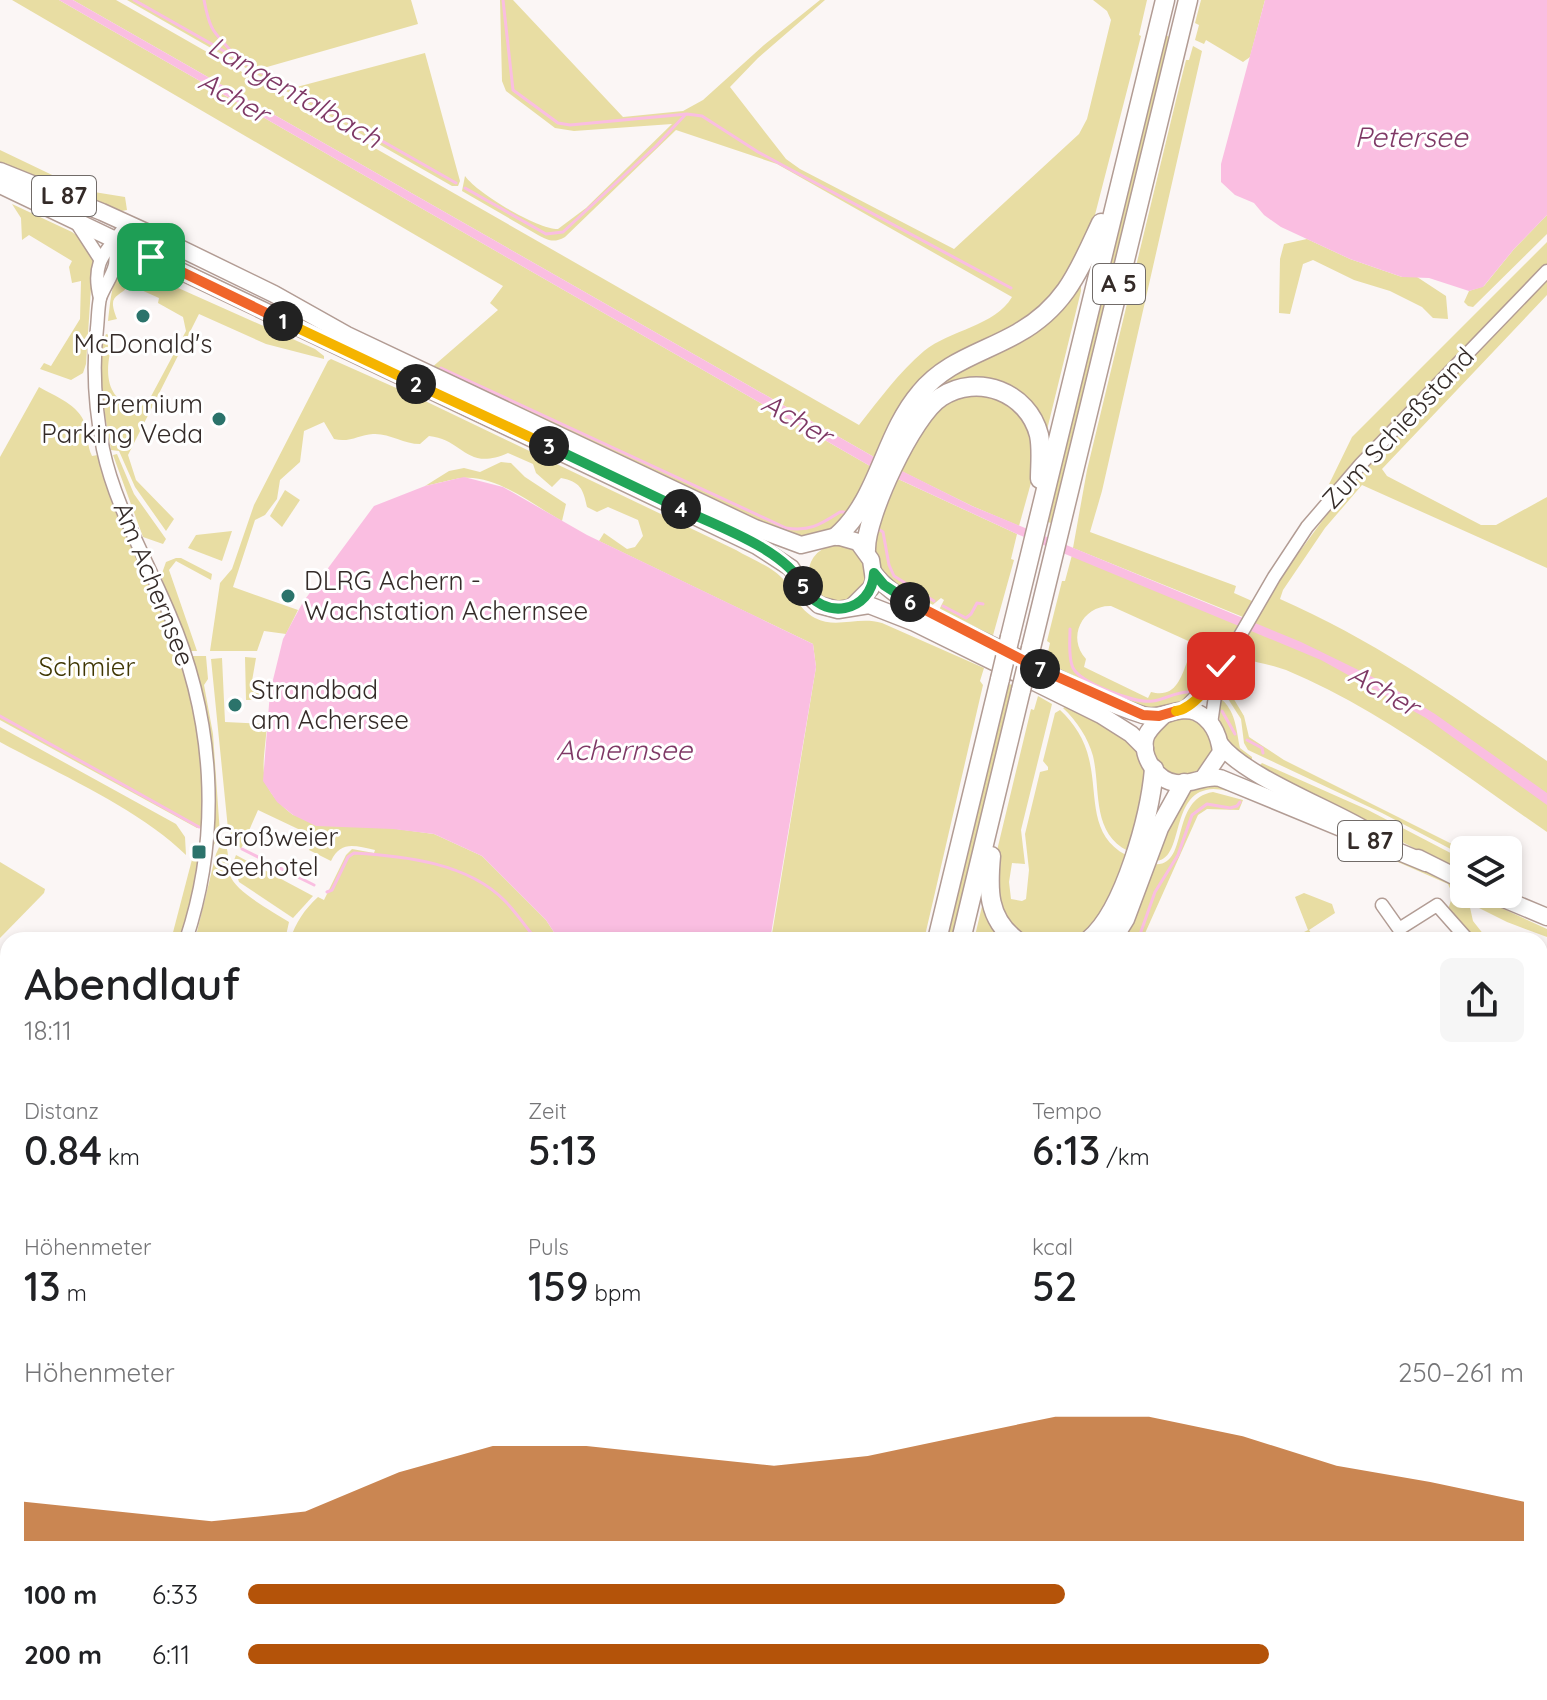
<!DOCTYPE html>
<html lang="de">
<head>
<meta charset="utf-8">
<style>
	body { margin:0; font-family:Quicksand,sans-serif; background:#f6f6f6; color:#202124; height:100vh; display:flex; flex-direction:column; font-size:30px; white-space:nowrap }
	* { box-sizing:border-box; margin:0 }
	p { font-size:26px; color:#757577 }
	.icon { flex:none; width:44px; height:44px; fill:none; stroke:currentColor; stroke-width:2; stroke-linecap:round; stroke-linejoin:round }
	.map { position:relative; flex:1; overflow:hidden }
	.panel { position:absolute; left:0px; top:932px; width:1548px; height:768px; display:flex; flex-direction:column; background:#fff; border-radius:24px 24px 0 0; box-shadow:0 4px 12px #0003 }
	.panel>* { flex:none }
	.fabs { position:absolute; left:1450px; top:836px; display:grid; gap:16px }
	.fabs a { display:grid; place-items:center; width:72px; height:72px; border-radius:12px; background:#fff; box-shadow:0 4px 12px #0003; font-size:40px }
	.pin { position:absolute; display:grid; place-items:center; width:68px; height:68px; color:#fff; margin:-34px; border-radius:16px; box-shadow:0 4px 12px #0006 }
	.km { position:absolute; width:40px; height:40px; margin:-20px; border-radius:50%; background:#222; color:#fff; font-size:22px; line-height:40px; text-align:center }
	.round { display:grid; place-items:center; flex:none; width:84px; height:84px; border-radius:12px; background:#f6f6f6 }
	.headline { display:flex; align-items:center; justify-content:space-between; height:136px; padding:0 24px }
	h1 { font-size:44px; font-weight:600; line-height:60px }
	.figures { display:grid; grid-template-columns:repeat(3,1fr); gap:12px; height:136px; padding:8px 24px }
	.figures div { display:grid; align-content:center }
	.figures b { font-size:40px; font-weight:600 }
	.figures small { font-size:22px; font-weight:400 }
	.figures p { font-size:22px }
	.chart { height:224px; padding:16px 24px }
	.chart p { display:flex; justify-content:space-between }
	.chart svg { width:100%; height:144px; margin-top:8px; fill:#b45309; opacity:.7 }
	ul { padding:0 24px; list-style:none; font-size:26px }
	li { display:grid; grid-template-columns:128px 96px 1fr; align-items:center; height:60px }
	li i { height:20px; border-radius:10px; background:#b45309 }
	.map>svg:first-child { display:block }
	.green { fill:#e8dda3 }
	.water { fill:#fabee1 }
	.lines { fill:none; stroke-linecap:round; stroke-linejoin:round }
	.stream { stroke:#fabee1; stroke-width:3 }
	.minor-casing { stroke:#b29c94; stroke-width:15 }
	.major-casing { stroke:#b29c94; stroke-width:19 }
	.highway-casing { stroke:#b29c94; stroke-width:21 }
	.minor { stroke:#fff; stroke-width:12 }
	.major { stroke:#fff; stroke-width:16 }
	.highway { stroke:#fff; stroke-width:18 }
	.highway-bridge-casing { stroke:#b29c94; stroke-width:21; stroke-linecap:butt }
	.highway-bridge { stroke:#fff; stroke-width:18 }
	.split-1-casing { stroke:#fff; stroke-width:16 }
	.split-2-casing { stroke:#fff; stroke-width:16 }
	.split-3-casing { stroke:#fff; stroke-width:16 }
	.split-4-casing { stroke:#fff; stroke-width:16 }
	.split-5-casing { stroke:#fff; stroke-width:16 }
	.split-6-casing { stroke:#fff; stroke-width:16 }
	.split-7-casing { stroke:#fff; stroke-width:16 }
	.split-8-casing { stroke:#fff; stroke-width:16 }
	.split-9-casing { stroke:#fff; stroke-width:16 }
	.split-1 { stroke:#f0652b; stroke-width:10 }
	.split-2 { stroke:#f5b400; stroke-width:10 }
	.split-3 { stroke:#f5b400; stroke-width:10 }
	.split-4 { stroke:#22a559; stroke-width:10 }
	.split-5 { stroke:#22a559; stroke-width:10 }
	.split-6 { stroke:#22a559; stroke-width:10 }
	.split-7 { stroke:#f0652b; stroke-width:10 }
	.split-8 { stroke:#f0652b; stroke-width:10 }
	.split-9 { stroke:#f5b400; stroke-width:10 }
	.poi-dot { fill:#2b736b; stroke:#fff; stroke-width:3 }
	.labels { text-anchor:middle; stroke-width:6; stroke-linejoin:round; paint-order:stroke }
	.shield { fill:#fff; stroke:#716b68; stroke-width:2 }
	.shield-label { font-size:24px; font-weight:bold; fill:#342b28 }
	.poi-label { font-size:26px; fill:#342b28; stroke:#fff; text-anchor:start }
	.street-label { font-size:26px; fill:#342b28; stroke:#fff }
	.park-label { font-size:26px; fill:#403703; stroke:#fff }
	.water-label { font-size:28px; font-style:italic; fill:#7f3966; stroke:#fff }
</style>
</head>
<body>
<div class="map">
<svg width="1547" height="1700" viewBox="0 0 1547 1700">
	<rect width="100%" height="100%" fill="#fbf6f5"/>
	<g class="green">
		<path d="M12,0H59L870,466L863,481L866,483L852,508L834,528L800,537L761,524L430,369L498,310L490,303L503,286Z"/>
		<path d="M73,0H116L859,425C879,400 899,372 924,351C950,330 995,326 1012,297L777,164L676,130L565,237C554,243 549,241 538,235L462,191L465,176C478,194 537,229 558,229L586,208L672,124L574,131L555,128L506,91L502,81L500,0H513L623,117L683,111L703,100L764,45L820,0H825L758,58L730,87L786,159L800,169L954,249L1079,134L1087,119L1111,20L1107,11L1093,0H1147L1139,35L1141,36L1088,242L1049,305L979,347L883,441L874,457Z"/>
		<path d="M127,0H411L418,24L260,69L293,88L425,53L460,181L458,186H452Z"/>
		<path d="M1201,0H1265L1250,57L1243,62L1206,40L1204,44L1195,40L1199,25L1195,23Z"/>
		<path d="M1166,35L1169,37L1051,523L1048,522Z"/>
		<path d="M1193,46L1202,51L1102,491L1090,532L1236,586L1234,593L1252,601L1243,617L1073,548L1087,470L1176,100L1186,60H1189Z"/>
		<path d="M0,150L71,184L94,192L125,197L127,210L117,212L0,165Z"/>
		<path d="M12,204L72,232L81,239L93,258L86,364L83,373L71,380L40,369L44,363L51,366L80,319L81,281L72,283L69,267L72,261L29,235L22,240L21,218Z"/>
		<path d="M1547,215V234L1473,307L1468,306L1464,302L1469,291L1484,286L1514,249Z"/>
		<path d="M1307,239L1350,259L1402,277H1417L1446,296L1448,319L1433,318L1422,307L1390,291L1354,280L1313,260L1303,264L1290,314L1279,313L1280,259L1284,244Z"/>
		<path d="M1547,242V295L1382,469L1387,476L1481,525H1496L1547,497V568L1362,485L1325,528L1283,590L1280,599C1376,641 1461,701 1547,761V832C1464,775 1380,709 1286,670C1273,665 1258,663 1245,659L1237,664L1229,691L1244,716L1249,737L1284,760L1464,850V856L1382,813L1248,750L1244,743L1241,719L1221,688L1234,654L1245,653L1246,648L1240,647L1272,589L1356,475L1315,513L1352,437Z"/>
		<path d="M134,261H142L138,268L144,281L167,283L315,349L324,356V359L266,344L199,314L128,455L136,480L174,519L166,531L135,487L119,451L111,450C106,418 93,364 106,334L115,337C104,365 102,403 140,407L148,402L186,331L183,317L158,303L159,298L130,285C117,299 107,294 117,319L108,321C111,300 111,267 134,261Z"/>
		<path d="M1078,283L1081,284V291L1046,434L988,382L926,394Z"/>
		<path d="M331,359L421,399L736,550C751,559 773,567 784,580C795,594 798,609 815,618C836,629 858,616 882,623L984,668L980,681L983,685L924,940H771L816,667L813,644L599,541L604,533L627,549L635,547L643,536L638,520L608,507L597,512L587,507C583,488 580,482 561,478L552,487L536,473L533,464L508,453C466,472 463,439 429,436L420,444C404,444 389,433 373,434C359,435 349,443 334,439L324,422L304,431L300,462L280,480L277,499L265,515L255,520L233,587L298,610L286,634L264,631L257,651H210L220,583L232,569L254,505L328,361Z"/>
		<path d="M39,387C55,396 79,405 85,424C88,435 87,446 92,456L98,455L186,668L205,767L202,827L197,828L0,720V457Z"/>
		<path d="M996,393L1031,425L1034,472L1019,526L972,506L901,471L912,439L953,394Z"/>
		<path d="M117,454L134,494L166,539L163,544L143,537L113,455Z"/>
		<path d="M501,462L511,463L525,477L566,504L562,521C533,505 497,475 463,478C450,479 437,484 425,486L449,471L464,468L480,472Z"/>
		<path d="M898,479L1017,534L1011,559L1014,560L992,639L941,613L940,608L944,600L941,598L930,607C899,588 881,580 872,542Z"/>
		<path d="M285,490L300,500L282,527L270,516Z"/>
		<path d="M232,531L222,561L188,548L196,535Z"/>
		<path d="M835,544C862,547 864,563 867,586C861,591 853,598 846,601C809,612 790,555 835,544Z"/>
		<path d="M1072,555L1239,625L1229,642L1222,638L1219,644L1224,650L1217,654L1111,606C1083,605 1066,637 1086,659L1084,667L1148,698L1151,692C1174,698 1180,681 1187,662C1196,667 1205,668 1205,680L1190,699L1151,709L1121,700L1045,665L1050,643L1047,641L1062,581H1065Z"/>
		<path d="M176,558H181L212,574L211,580L176,561L169,570L197,651H189L161,576L166,562Z"/>
		<path d="M190,656H206L208,679L204,685L213,734L220,834L211,850C223,787 210,716 190,656Z"/>
		<path d="M245,657L256,658L252,681L261,684L259,700H246Z"/>
		<path d="M222,658L225,722L267,724C264,769 254,784 293,815L434,834L482,856L546,920L559,940H290C296,922 304,910 318,897L324,900L346,855L352,849L374,853L375,850C355,846 341,840 331,861L309,850L315,837L258,810L241,849L228,829L211,659Z"/>
		<path d="M1009,684L1012,685L951,940H947Z"/>
		<path d="M1038,696L1052,704L1021,830L1025,864L1012,863L1009,882L1011,899L1022,901L1026,899L1029,870L1025,834L1040,772L1048,770V767L1043,761L1055,713L1060,710C1074,723 1085,740 1089,759C1098,795 1088,835 1126,855L1117,889L1081,940H1025L1001,917L994,863L1031,709L1034,710Z"/>
		<path d="M1220,698C1236,711 1236,729 1240,748L1252,757V763C1228,746 1215,729 1220,698Z"/>
		<path d="M1067,706L1111,728L1136,747L1148,777L1128,851C1091,832 1101,790 1093,756C1088,738 1077,721 1063,708Z"/>
		<path d="M1177,718C1202,718 1209,732 1215,755C1202,772 1176,786 1160,764C1154,757 1154,748 1150,740L1167,722Z"/>
		<path d="M0,727L176,824L185,837L186,855C139,809 59,774 0,742Z"/>
		<path d="M1262,763L1368,810L1464,860V874L1258,767Z"/>
		<path d="M1217,784L1238,793C1228,792 1217,787 1206,790C1170,798 1184,861 1155,861L1156,848L1187,793L1207,785Z"/>
		<path d="M1213,792L1243,800L1239,810L1207,809L1198,815L1142,940H1119L1154,864C1190,868 1169,799 1213,792Z"/>
		<path d="M1270,806L1416,866L1464,890V894H1471L1547,929V937L1507,922L1469,903L1473,921L1488,940H1476L1448,909L1453,895L1448,884Z"/>
		<path d="M223,839C230,850 227,862 230,875C235,892 274,912 289,922L285,940H195L216,854Z"/>
		<path d="M195,848L202,853L180,940H171Z"/>
		<path d="M236,855L313,896L293,918L239,882L233,863Z"/>
		<path d="M0,862L45,889L44,893L0,938Z"/>
		<path d="M1304,893L1332,904L1335,913L1309,930L1316,940H1288L1308,930L1295,897Z"/>
		<path d="M983,902L1009,940H974Z"/>
		<path d="M1540,1685L1547,1700H1499L1497,1692H1540Z"/>
		<path d="M403,1692H707L705,1700H403Z"/>
		<path d="M793,1692H897V1700H791Z"/>
	</g>
	<g class="water">
		<path d="M59,0H73L874,457L972,506L1301,642L1383,682L1435,714L1547,793V805L1426,718L1321,660L1017,534L870,466Z"/>
		<path d="M1265,0H1547V215L1514,249L1483,287L1469,291L1429,278L1402,277L1350,259L1281,227L1264,215L1254,203L1235,195L1221,182V164Z"/>
		<path d="M464,477L503,487L587,535L813,644L816,667L770,940H559L546,920L482,856L434,834L393,829L316,826L293,815L277,802L263,781L270,692L283,639L303,602L374,506L425,486Z"/>
		<path d="M897,1692H1497L1499,1700H897Z"/>
	</g>
	<g class="lines">
		<g class="stream">
			<path d="M134,0L456,183"/>
			<path d="M204,0C211,36 215,31 236,57"/>
			<path d="M503,0L513,90L558,123L570,125L687,114L702,116L758,152L1011,288"/>
			<path d="M465,188L546,234L563,232L656,146L685,115"/>
			<path d="M441,368L786,528C810,532 821,524 840,512H844"/>
			<path d="M878,529L883,532L889,565L894,576L934,601"/>
			<path d="M943,606L966,618L971,614L977,603L983,604"/>
			<path d="M1070,629C1070,641 1068,657 1073,668C1081,683 1135,704 1153,701C1166,699 1177,691 1190,692"/>
			<path d="M1222,711L1235,734"/>
			<path d="M0,716L199,827"/>
			<path d="M1247,740L1262,748L1263,753"/>
			<path d="M242,849L314,885"/>
			<path d="M327,892L332,890L348,857L354,853C405,856 468,863 505,901C517,913 526,928 537,940"/>
			<path d="M1138,940L1155,892L1178,855L1192,815L1207,804L1230,808L1237,806L1240,802"/>
			<path d="M89,1692L93,1700"/>
			<path d="M846,1692V1700"/>
		</g>
		<g class="minor-casing">
			<g id="minor">
				<path d="M76,222L100,259"/>
				<path d="M116,240C116,248 116,257 115,265C112,277 104,287 100,298C98,307 98,319 97,328C92,370 95,408 103,449C115,506 147,560 169,613C214,717 222,832 186,940"/>
				<path d="M100,298C90,259 108,251 127,224"/>
				<path d="M1183,710L1219,672L1274,577L1307,527L1361,464L1547,271"/>
				<path d="M1211,724L1218,675"/>
				<path d="M1382,905L1399,929L1437,905L1468,940"/>
				<path d="M1540,1046L1547,1060"/>
				<path d="M0,1254L8,1246"/>
			</g>
		</g>
		<g class="major-casing">
			<g id="major">
				<path d="M0,171L102,212L157,237L274,294L347,335L755,528L801,545L837,536L858,542L871,560L874,580L871,588L853,606"/>
				<path d="M0,185L757,546L791,568L807,594L819,605L838,610L869,605L915,623L1101,715L1131,734L1145,748"/>
				<path d="M874,573C895,604 970,634 1004,651C1049,673 1095,700 1143,715C1161,721 1178,705 1196,712C1213,720 1219,735 1221,752L1204,777"/>
				<path d="M1164,715C1157,722 1146,731 1145,740C1142,759 1158,781 1176,783C1192,785 1204,775 1220,778L1426,863"/>
				<path d="M1220,744C1243,775 1326,807 1362,828"/>
				<path d="M1418,858L1464,881"/>
				<path d="M1492,894L1547,917"/>
			</g>
		</g>
		<g class="highway-casing">
			<g id="highway">
				<path d="M837,536C879,499 884,435 920,393C946,361 983,353 1018,333C1066,306 1079,270 1101,223"/>
				<path d="M866,550C865,517 913,414 941,397C978,373 1028,392 1039,435C1042,449 1040,465 1040,479"/>
				<path d="M1010,637L1165,0"/>
				<path d="M1031,648L1188,0"/>
				<path d="M991,856C988,889 987,918 1016,940"/>
				<path d="M937,940L1000,679"/>
				<path d="M961,940L1021,690"/>
				<path d="M1089,940C1125,910 1150,815 1154,769"/>
				<path d="M1112,940L1125,919L1159,828L1184,783"/>
				<path d="M755,1700L757,1692"/>
				<path d="M778,1700L780,1692"/>
			</g>
		</g>
		<use href="#minor" class="minor"/>
		<use href="#major" class="major"/>
		<use href="#highway" class="highway"/>
		<g class="highway-bridge-casing">
			<g id="highway-bridge">
				<path d="M1000,679L1010,637"/>
				<path d="M1021,690L1031,648"/>
			</g>
		</g>
		<use href="#highway-bridge" class="highway-bridge"/>
	</g>
	<g class="lines">
		<g class="split-1-casing">
			<path id="split-1" d="M151,257L283,321"/>
		</g>
		<g class="split-2-casing">
			<path id="split-2" d="M283,321L416,384"/>
		</g>
		<g class="split-3-casing">
			<path id="split-3" d="M416,384L549,446"/>
		</g>
		<g class="split-4-casing">
			<path id="split-4" d="M549,446L681,509"/>
		</g>
		<g class="split-5-casing">
			<path id="split-5" d="M681,509C717,526 786,550 803,586"/>
		</g>
		<g class="split-6-casing">
			<path id="split-6" d="M803,586C822,622 872,613 874,573L884,585L910,602"/>
		</g>
		<g class="split-7-casing">
			<path id="split-7" d="M910,602L1040,669"/>
		</g>
		<g class="split-8-casing">
			<path id="split-8" d="M1040,669L1143,715L1159,716L1176,711"/>
		</g>
		<g class="split-9-casing">
			<path id="split-9" d="M1176,711C1193,709 1214,681 1221,666"/>
		</g>
		<use href="#split-1" class="split-1"/>
		<use href="#split-2" class="split-2"/>
		<use href="#split-3" class="split-3"/>
		<use href="#split-4" class="split-4"/>
		<use href="#split-5" class="split-5"/>
		<use href="#split-6" class="split-6"/>
		<use href="#split-7" class="split-7"/>
		<use href="#split-8" class="split-8"/>
		<use href="#split-9" class="split-9"/>
	</g>
	<g class="poi-dot">
		<circle cx="143" cy="316" r="8"/>
		<circle cx="219" cy="419" r="8"/>
		<circle cx="288" cy="596" r="8"/>
		<circle cx="235" cy="705" r="8"/>
		<rect x="191" y="844" width="16" height="16" rx="4"/>
	</g>
	<g class="labels">
		<g class="shield">
			<rect x="32" y="176" width="64" height="40" rx="6"/>
			<rect x="1093" y="264" width="52" height="40" rx="6"/>
			<rect x="1338" y="821" width="64" height="40" rx="6"/>
		</g>
		<g class="shield-label">
			<text x="64" y="204">L 87</text>
			<text x="1119" y="292">A 5</text>
			<text x="1370" y="849">L 87</text>
		</g>
		<g class="poi-label">
			<text x="143" y="353" text-anchor="middle">McDonald's</text>
			<text x="203" y="413" text-anchor="end">Premium<tspan x="203" dy="30">Parking Veda</tspan></text>
			<text x="304" y="590">DLRG Achern -<tspan x="304" dy="30">Wachstation Achernsee</tspan></text>
			<text x="251" y="699">Strandbad<tspan x="251" dy="30">am Achersee</tspan></text>
			<text x="215" y="846">Großweier<tspan x="215" dy="30">Seehotel</tspan></text>
		</g>
		<g class="street-label">
			<text transform="translate(1398 428) rotate(-47)" y="9">Zum Schießstand</text>
			<text transform="translate(154 584) rotate(68)" y="9">Am Achernsee</text>
		</g>
		<g class="park-label">
			<text x="87" y="676">Schmier</text>
		</g>
		<g class="water-label">
			<text transform="translate(295 92) rotate(30)" y="10">Langentalbach</text>
			<text transform="translate(234 97) rotate(30)" y="10">Acher</text>
			<text x="1411" y="147">Petersee</text>
			<text transform="translate(797 419) rotate(30)" y="10">Acher</text>
			<text transform="translate(1384 690) rotate(30)" y="10">Acher</text>
			<text x="624" y="760">Achernsee</text>
		</g>
	</g>
</svg>
<div class="fabs">
<a><svg class="icon" aria-label="layers" viewBox="0 0 24 24"><path d="M12 4l9 5-9 5-9-5zM3 14l9 5 9-5"/></svg></a>
</div>
<div class="pin" style="left:151px;top:257px;background:#1e9e55"><svg class="icon" aria-label="arrive" viewBox="0 0 24 24"><path d="M6 21V4h12l-3 4 3 4H6"/></svg></div>
<div class="pin" style="left:1221px;top:666px;background:#d93025"><svg class="icon" aria-label="check" viewBox="0 0 24 24"><path d="M5 12l5 5 9-10"/></svg></div>
<b class="km" style="left:283px;top:321px">1</b>
<b class="km" style="left:416px;top:384px">2</b>
<b class="km" style="left:549px;top:446px">3</b>
<b class="km" style="left:681px;top:509px">4</b>
<b class="km" style="left:803px;top:586px">5</b>
<b class="km" style="left:910px;top:602px">6</b>
<b class="km" style="left:1040px;top:669px">7</b>
<section class="panel">
<div class="headline"><div><h1>Abendlauf</h1><p>18:11</p></div><a class="round"><svg class="icon" aria-label="share" viewBox="0 0 24 24"><path d="M12 15V3M7 8l5-5 5 5M5 13v7h14v-7"/></svg></a></div>
<div class="figures">
<div><p>Distanz</p><b>0.84<small> km</small></b></div>
<div><p>Zeit</p><b>5:13</b></div>
<div><p>Tempo</p><b>6:13<small> /km</small></b></div>
</div>
<div class="figures">
<div><p>Höhenmeter</p><b>13<small> m</small></b></div>
<div><p>Puls</p><b>159<small> bpm</small></b></div>
<div><p>kcal</p><b>52</b></div>
</div>
<div class="chart"><p><span>Höhenmeter</span>250–261 m</p>
<svg viewBox="0 0 160 44" preserveAspectRatio="none"><path d="M0 44V32L10 35L20 38L30 35L40 23L50 15L60 15L70 18L80 21L90 18L100 12L110 6L120 6L130 12L140 21L150 26L160 32V44z"/></svg>
</div>
<ul>
<li><b>100 m</b>6:33<i style="width:64%"></i></li>
<li><b>200 m</b>6:11<i style="width:80%"></i></li>
</ul>
</section>
</div>
</body>
</html>
